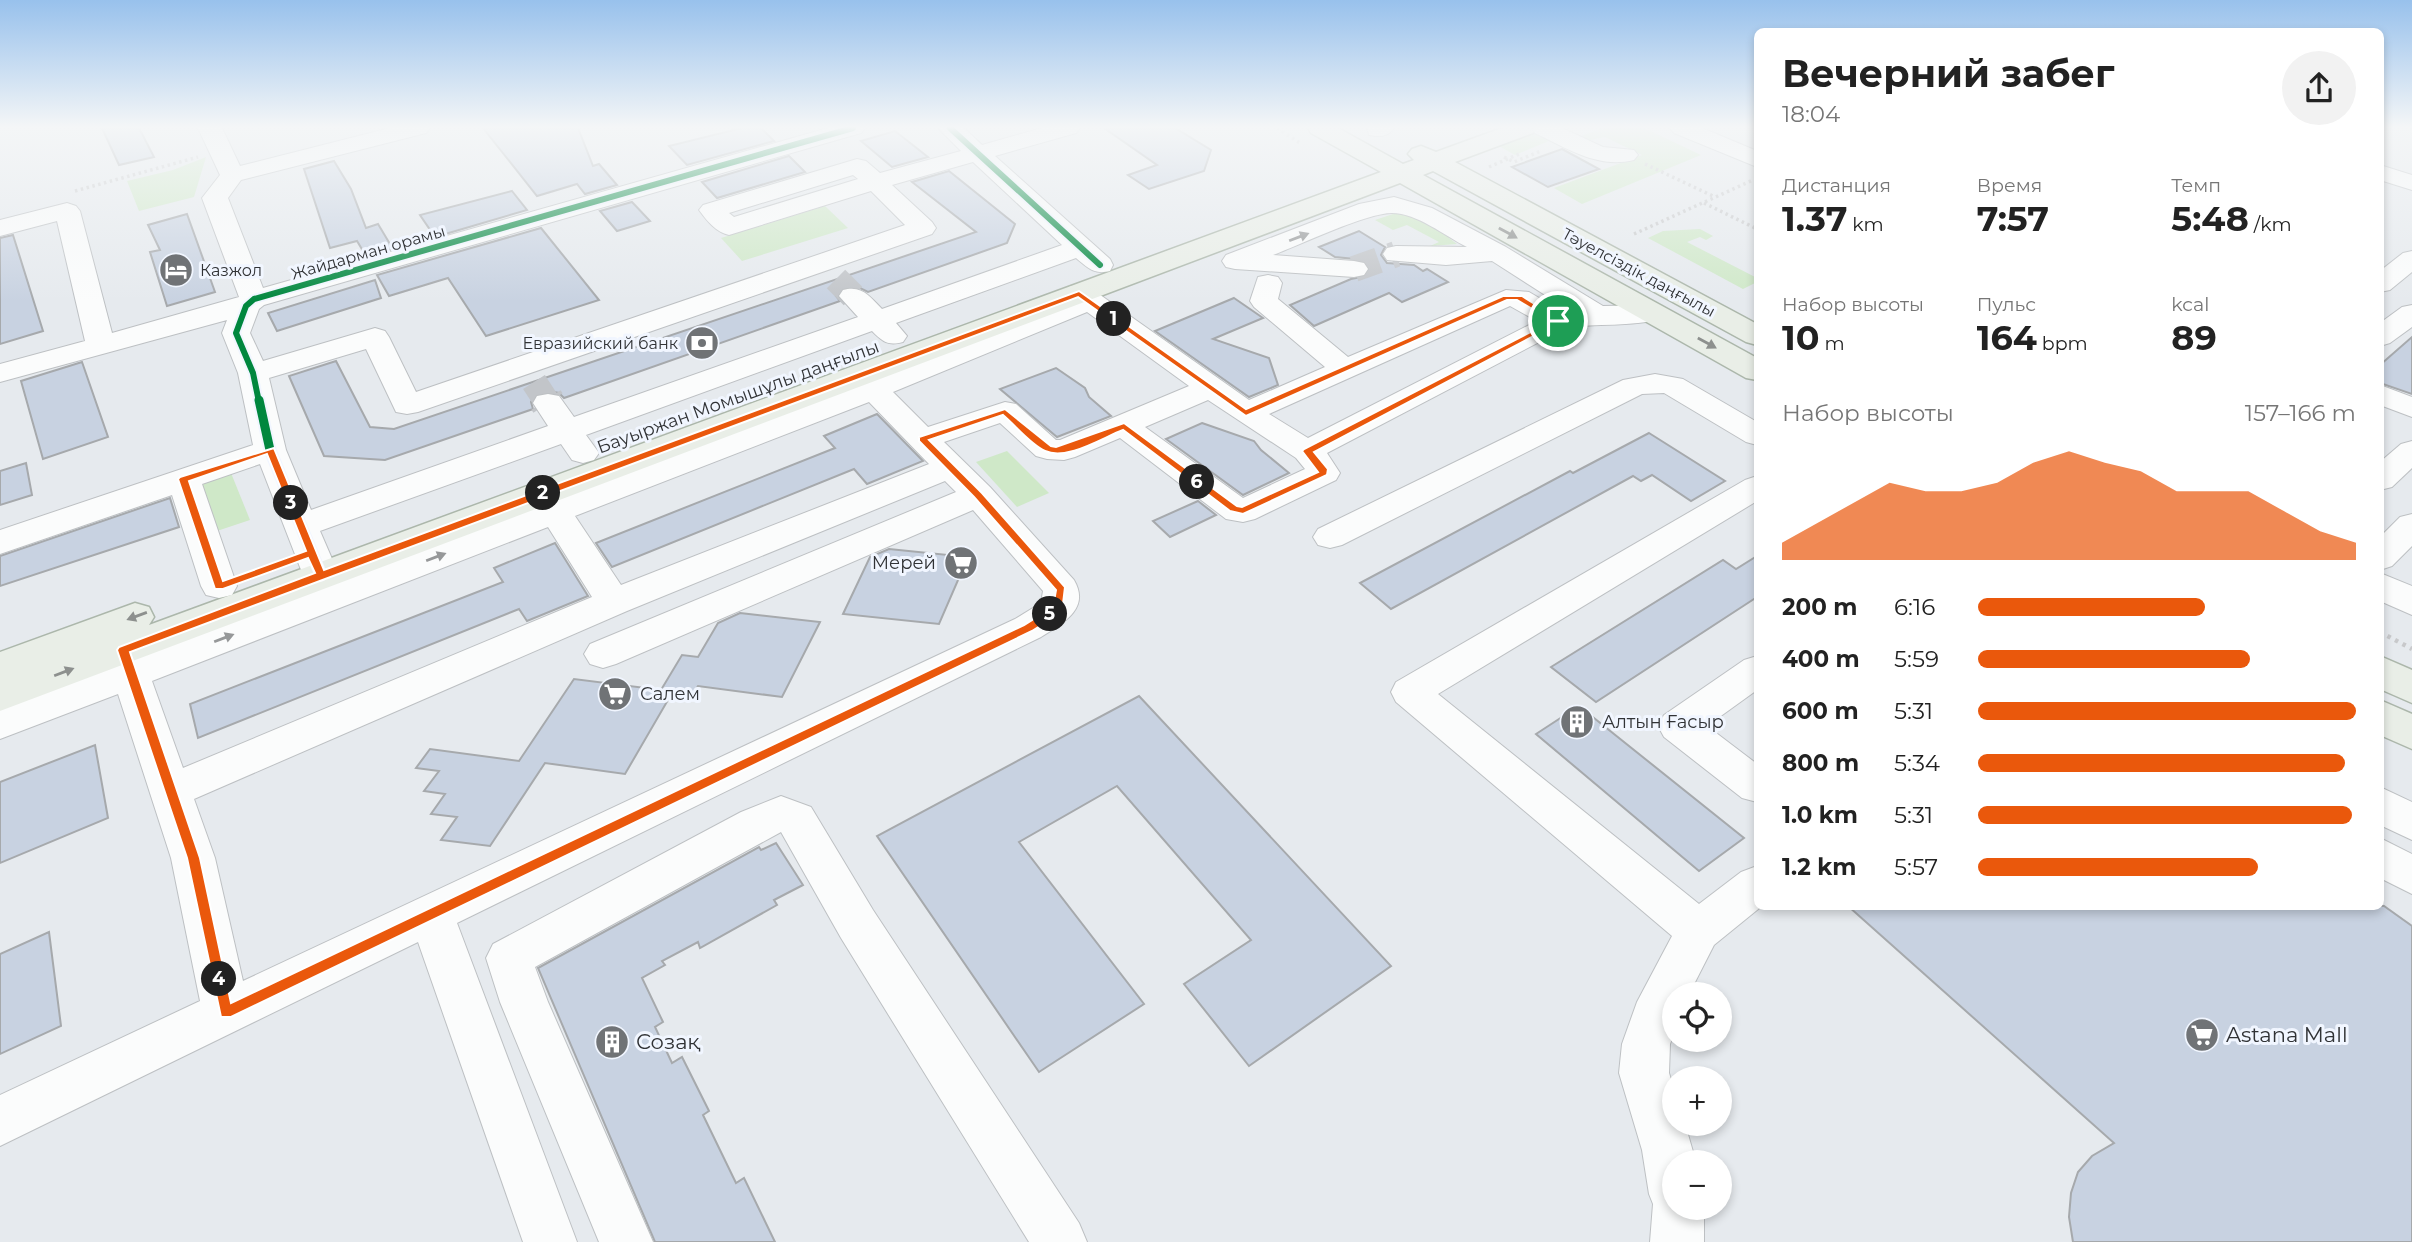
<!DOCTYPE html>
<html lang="ru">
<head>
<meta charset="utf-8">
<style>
	body { margin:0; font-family:Montserrat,sans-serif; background:#f2f2f2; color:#222; height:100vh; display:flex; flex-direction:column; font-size:26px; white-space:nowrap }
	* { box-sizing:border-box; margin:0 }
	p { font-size:23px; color:#767676 }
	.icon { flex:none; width:38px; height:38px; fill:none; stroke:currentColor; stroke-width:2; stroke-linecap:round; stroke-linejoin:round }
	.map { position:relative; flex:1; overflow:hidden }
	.panel { position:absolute; left:1754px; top:28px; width:630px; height:882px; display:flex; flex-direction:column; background:#fff; border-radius:10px; box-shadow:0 4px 10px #0003 }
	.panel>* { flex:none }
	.buttons { position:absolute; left:1662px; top:982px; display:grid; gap:14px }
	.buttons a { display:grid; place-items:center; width:70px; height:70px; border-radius:50%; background:#fff; box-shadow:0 4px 10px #0003; font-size:35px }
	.pin { position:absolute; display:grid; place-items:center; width:60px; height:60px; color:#fff; margin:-30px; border:4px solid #fff; border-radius:50%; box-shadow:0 2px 7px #0007 }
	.km { position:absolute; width:35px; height:35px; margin:-18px; border-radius:50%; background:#222; color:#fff; font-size:19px; line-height:35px; text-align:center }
	.round { display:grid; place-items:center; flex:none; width:74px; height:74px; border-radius:37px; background:#f2f2f2 }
	.headline { display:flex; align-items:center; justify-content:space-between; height:119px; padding:0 28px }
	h1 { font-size:38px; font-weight:700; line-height:52px }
	.figures { display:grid; grid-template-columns:repeat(3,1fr); gap:10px; height:119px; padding:7px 28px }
	.figures div { display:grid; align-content:center }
	.figures b { font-size:35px; font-weight:700 }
	.figures small { font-size:19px; font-weight:400 }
	.figures p { font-size:19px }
	.chart { height:196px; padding:14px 28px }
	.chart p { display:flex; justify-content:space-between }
	.chart svg { width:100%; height:126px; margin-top:7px; fill:#ea580c; opacity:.7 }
	ul { padding:0 28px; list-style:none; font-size:23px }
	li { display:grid; grid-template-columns:112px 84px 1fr; align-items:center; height:52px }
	li i { height:18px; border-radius:9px; background:#ea580c }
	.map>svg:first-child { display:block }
	.green { fill:#cfe8c8 }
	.building { fill:#c8d2e1; stroke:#a6a9ac; stroke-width:2 }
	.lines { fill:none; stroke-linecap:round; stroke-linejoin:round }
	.minor-tunnel-far1 { stroke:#c2c5c9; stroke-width:26; stroke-dasharray:26 13; stroke-linecap:butt }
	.minor-tunnel { stroke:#c2c5c9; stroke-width:35; stroke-dasharray:35 18; stroke-linecap:butt }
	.minor-casing { stroke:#bdc0c3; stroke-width:2 }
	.major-casing { stroke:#acb7ab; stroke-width:3 }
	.path-far1 { stroke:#c8c9cb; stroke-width:3.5; stroke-dasharray:2.5 3.5; stroke-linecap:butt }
	.path { stroke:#c8c9cb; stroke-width:4.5; stroke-dasharray:3.5 5; stroke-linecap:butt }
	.minor { fill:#fbfcfc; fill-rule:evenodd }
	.major { fill:#e9eee7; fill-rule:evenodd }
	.cycleway-far1-casing { stroke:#f1f6ff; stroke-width:10 }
	.cycleway-casing { stroke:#f1f6ff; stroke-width:13 }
	.cycleway-far1 { stroke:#00873e; stroke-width:6 }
	.cycleway { stroke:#00873e; stroke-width:9 }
	.oneway { fill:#8d908e }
	.oneway2 { fill:#969899 }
	.route { fill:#ea580c; stroke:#fff; stroke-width:2; fill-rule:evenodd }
	.labels { text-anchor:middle; stroke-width:6; stroke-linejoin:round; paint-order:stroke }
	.far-street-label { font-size:16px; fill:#313336; stroke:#f1f6ff }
	.far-poi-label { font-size:16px; fill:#313336; stroke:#f1f6ff; text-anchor:start }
	.street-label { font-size:18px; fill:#313336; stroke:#f1f6ff }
	.poi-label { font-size:18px; fill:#313336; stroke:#f1f6ff; text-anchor:start }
	.near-poi-label { font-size:21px; fill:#313336; stroke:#f1f6ff; text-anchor:start }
</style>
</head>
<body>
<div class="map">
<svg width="2412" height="1242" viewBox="0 0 2412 1242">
	<rect width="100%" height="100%" fill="#e6eaee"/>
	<g class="green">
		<path d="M1603,128H1644L1701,155L1582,204L1554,188L1642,155L1605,137L1580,142L1578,137Z"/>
		<path d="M1543,132L1556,138L1515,155L1497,145L1528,134Z"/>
		<path d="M206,157L194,197L139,211L127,181L173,170Z"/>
		<path d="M825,206L848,228L742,261L721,238Z"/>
		<path d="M1399,212L1407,213L1454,236L1449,238L1457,244L1430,246L1439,242L1407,225L1393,230L1375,220Z"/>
		<path d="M1700,229L1713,236L1706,240L1700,237L1687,242L1757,278V282L1743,289L1648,238L1663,231Z"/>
		<path d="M1007,451L1049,493L1017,507L976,462Z"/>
		<path d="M231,473L250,520L214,532L201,482Z"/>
	</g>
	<g class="building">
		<path d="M102,128H139L154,157L119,165Z"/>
		<path d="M483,128H578L593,166L599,164L617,185L585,194L577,184L537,196Z"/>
		<path d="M742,128H761L774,141L687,165L669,146Z"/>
		<path d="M1104,128H1175L1211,150L1204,171L1149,189L1128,175L1157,165Z"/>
		<path d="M895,131L928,157L892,167L861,141Z"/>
		<path d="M1562,149L1599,169L1548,187L1512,167Z"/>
		<path d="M789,156L805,172L717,198L702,182Z"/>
		<path d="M334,161L351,189L366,228L378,224L393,249L366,256L357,241L330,248L304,169Z"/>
		<path d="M949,171L1015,224L1007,243L868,292L856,286L843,287L836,296L840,301L564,398L559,393L548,391L537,393L531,402L533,409L385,460L324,456L289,376L336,361L370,427L394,429L976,232L912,182Z"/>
		<path d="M512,191L527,210L435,237L420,215Z"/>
		<path d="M632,202L650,221L617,231L600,211Z"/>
		<path d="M187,214L215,292L167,306L150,252L160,250L148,225Z"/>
		<path d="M541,228L599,300L486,336L448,278L389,296L377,275Z"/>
		<path d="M1359,231L1385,247L1381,255L1387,263L1414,265L1423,271L1427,269L1448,282L1402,302L1389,293L1314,326L1290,305L1351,279L1366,276L1370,268L1365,260L1335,257L1319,247Z"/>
		<path d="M13,235L43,331L0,344V238Z"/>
		<path d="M375,280L381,298L277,331L268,313Z"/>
		<path d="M1234,298L1263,318L1213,339L1269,358L1278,385L1249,397L1155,331Z"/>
		<path d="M2412,337V394L2380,383V365Z"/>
		<path d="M82,362L108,437L43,459L21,381Z"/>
		<path d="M1056,368L1085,388L1089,397L1111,416L1057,437L1000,389Z"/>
		<path d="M877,414L923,461L867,484L854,469L612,567L596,543L835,448L824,436Z"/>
		<path d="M1202,423L1254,441L1261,450L1289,473L1243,495L1166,439Z"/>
		<path d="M1649,433L1725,481L1691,501L1652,475L1641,481L1633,476L1391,609L1360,583L1570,471L1573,473Z"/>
		<path d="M26,463L32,495L0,505V471Z"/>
		<path d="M170,498L179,527L0,586V556Z"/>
		<path d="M1198,501L1216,515L1170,537L1153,521Z"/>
		<path d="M555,543L588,596L527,621L519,609L198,738L190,704L503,582L494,568Z"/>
		<path d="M889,549L968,557L939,624L843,614L870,557Z"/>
		<path d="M1757,556V597L1596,702L1551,667L1723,560L1736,569Z"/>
		<path d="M740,613L820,622L782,697L698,686L692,696L672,693L625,774L545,763L490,846L441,840L457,817L431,814L445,794L424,791L439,771L416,768L430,749L519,761L574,679L661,690L682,655L698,657L718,623Z"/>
		<path d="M1139,696L1391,966L1249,1066L1184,984L1251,940L1117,786L1019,842L1144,1004L1039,1072L877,836Z"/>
		<path d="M1579,706L1744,838L1699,871L1536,734Z"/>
		<path d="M95,745L108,818L0,863V782Z"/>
		<path d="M776,843L803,885L774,900L777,905L700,948L698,942L662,961L665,965L642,978L663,1022L655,1027L672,1063L682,1057L709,1111L703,1115L736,1183L744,1178L775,1242H655L538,968L759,847L761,850Z"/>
		<path d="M1848,906H2384L2412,926V1242H2073L2069,1217L2071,1193L2078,1172L2092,1156L2114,1143Z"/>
		<path d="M49,932L61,1026L0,1054V954Z"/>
	</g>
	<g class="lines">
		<g class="minor-tunnel-far1">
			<path d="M1354,269L1396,254"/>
			<path d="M836,279L853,296"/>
			<path d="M534,382L547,402"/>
		</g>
		<path class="minor-tunnel" d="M546,400L548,403"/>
		<g class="minor-casing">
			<g id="minor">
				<path d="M198,128H222L240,166L390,128H430L426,133L241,180L228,198L263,288L828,128H865L861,133L264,305L259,309L250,333L263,361L375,328L385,331L389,337L416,392L905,225L871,191L729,235C716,232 707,221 699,210L703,205L857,159L866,161L880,173L961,151L938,128H964L982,145L1042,128H1080L1076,133L995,156L1110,259L1113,265L1110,271C1094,275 1088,268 1076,258L896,323L907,336L903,342C888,346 883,342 872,331L586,435L599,453L594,460L583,463L572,460L561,444L320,531L339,575L335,582L854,386L846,376L850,370C863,367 869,367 878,376L1069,299L1065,293L1069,287L1079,285L1089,287L1249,400L1325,367L1254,307L1250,301L1258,277L1268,275L1278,277L1282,283L1278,299L1348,357L1506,290L1529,292L1563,312L1570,311L1492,261L1446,265L1387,260L1383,254L1387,248L1396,246L1467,247C1445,236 1417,213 1392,213C1366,213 1300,245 1273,255L1354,261L1364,263L1368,269L1364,275L1354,277L1235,269L1226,267L1222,261L1226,255L1359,204L1394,197L1432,208L1506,247L1603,306L1652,305L1662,307L1666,313L1662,319C1631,327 1597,323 1566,328L1327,453L1340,473L1336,480L1255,519L1243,522L1226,519L1120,438L1075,457L1064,460L1047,459L1036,456L1000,423L944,442L990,487L1074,580C1091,609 1062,624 1041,637L457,923L577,1242H523L418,942L0,1146V1095L200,1001L171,858L118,694L0,739V708L109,667L104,651L110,641L123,637L136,641L143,654L321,587L308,584L303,575L260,464L202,484L237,586L232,595L219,598L206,595L201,586L172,495L0,554V530L253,445L238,373L222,333L227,320L0,382V364L85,341L57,221L0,236V220L67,203L76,206L80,211L112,333L239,297L202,198L220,175ZM973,162L1062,245L882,309C869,296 862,285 843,290L839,296L858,317L574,417L559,396L548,394L537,396L533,403L548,426L311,510L286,450L269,378L366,349L396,412L407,414L418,412L932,234L936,228L932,222L892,185ZM853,175L858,179L734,217L729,213ZM1510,306L1537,321L1308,438L1269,414ZM1087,312L1189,386L1060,440H1056L1016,404L1005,402L928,427L893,392ZM1208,400L1296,458L1305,469L1243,498L1145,427ZM869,402L929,464L621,585L575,516ZM945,481L956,492L590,644L584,654L590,664L603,668L616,664L973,510L1043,591L1041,603L1015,619L243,981L215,858L194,799L627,611ZM548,527L592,597L183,768L152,681Z"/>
				<path d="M1367,128H1394C1388,137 1379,137 1369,135Z"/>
				<path d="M1531,128H1562L1603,147L1634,150L1638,155L1634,160C1598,169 1566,148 1535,133Z"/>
				<path d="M1670,128H1702L1757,151V167L1674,133Z"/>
				<path d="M2380,165L2412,175V190L2380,180Z"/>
				<path d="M2412,251V272L2390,290L2380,292V271L2403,253Z"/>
				<path d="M2412,305V327L2390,343L2380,346V323L2402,307Z"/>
				<path d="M1655,374L1683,379L1757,422V445L1746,442L1664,393L1642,394L1342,545L1330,548L1318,545L1313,537L1318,529L1623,380Z"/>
				<path d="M2380,385L2412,397V417L2380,405Z"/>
				<path d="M2412,441V468L2392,487L2380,490V462L2401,444Z"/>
				<path d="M1757,476V501L1438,694L1699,904L1741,872L1757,866V906H1762L1714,945L1689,994H1675V1031L1670,1044L1669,1073L1675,1092V1124H1685L1696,1162H1675V1208H1704V1242H1650L1653,1204L1649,1194L1642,1150L1619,1073L1622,1044L1637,1002L1672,936L1396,702L1391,692L1396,682L1745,480Z"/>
				<path d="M2412,514V546L2392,566L2380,570V537L2400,517Z"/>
				<path d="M2380,573L2412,586V615L2380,601Z"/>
				<path d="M1757,656V690L1707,726L1757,764V802L1742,798L1664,737L1658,726L1664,715L1744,660Z"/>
				<path d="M2380,787L2412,802V840L2380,825Z"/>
				<path d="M781,796L811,807L873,910L1079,1223L1087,1242H1029L841,938L781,832L535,967L548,1002L653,1242H599L500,1002L486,958L493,944L741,812Z"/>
				<path d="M2380,838L2412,854V894L2380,878Z"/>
			</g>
		</g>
		<g class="major-casing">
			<g id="major">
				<path d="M1308,128H1338L1403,164L1414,160L1408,154L1412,149L1421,146L1436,152L1502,128H1536L1533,133L1455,162L1757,324V345L1746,342L1433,171L1423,175L1757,358V380L1746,378L1400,183L0,711V652L135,603L149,607L154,617L149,625L1381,172L1311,133Z"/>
				<path d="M2380,656L2412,670V703L2380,689Z"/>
				<path d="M2380,700L2412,714V749L2380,735Z"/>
			</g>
		</g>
		<g class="path-far1">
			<path d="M1277,128L1300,143"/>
			<path d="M1504,157L1514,162L1541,151"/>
			<path d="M1645,164L1715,197"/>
			<path d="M1489,167L1519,154"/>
			<path d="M75,191L198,157"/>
			<path d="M1704,203L1757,229"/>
			<path d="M1634,234L1753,180"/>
		</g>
		<path class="path" d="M2380,632L2412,649"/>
		<use href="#minor" class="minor"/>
		<use href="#major" class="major"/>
		<g class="cycleway-far1-casing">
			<g id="cycleway-far1">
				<path d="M950,128L1100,265"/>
				<path d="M259,402L253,373L236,333L246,306L254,299L853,128"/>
			</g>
		</g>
		<g class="cycleway-casing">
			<path id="cycleway" d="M259,400L270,450L321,575"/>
		</g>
		<use href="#cycleway-far1" class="cycleway-far1"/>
		<use href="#cycleway" class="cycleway"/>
	</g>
	<defs><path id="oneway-solid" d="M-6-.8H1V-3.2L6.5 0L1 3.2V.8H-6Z" transform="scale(1.75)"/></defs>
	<g class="oneway">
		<use href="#oneway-solid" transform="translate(1508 233) rotate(29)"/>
		<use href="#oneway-solid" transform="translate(1707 343) rotate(29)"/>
		<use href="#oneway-solid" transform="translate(137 616) rotate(160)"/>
		<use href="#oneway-solid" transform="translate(64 672) rotate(-21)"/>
	</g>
	<g class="oneway2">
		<use href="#oneway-solid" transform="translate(1299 237) rotate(-21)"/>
		<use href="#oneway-solid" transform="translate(436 557) rotate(-21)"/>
		<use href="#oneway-solid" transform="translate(224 638) rotate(-21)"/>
	</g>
	<linearGradient id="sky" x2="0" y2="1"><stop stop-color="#98c1ec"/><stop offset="0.42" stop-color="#f4f6f7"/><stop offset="1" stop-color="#f4f6f7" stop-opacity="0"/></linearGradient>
	<rect width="2412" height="302" fill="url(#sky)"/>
	<path class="route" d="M1079,291L1246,409L1503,296H1522L1562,321L1314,452L1328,469L1327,475L1243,514L1230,511L1123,430C1102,438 1067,461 1045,451C1030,444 1016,426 1003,415L929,440L982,493L1065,587L1062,612L1032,631L231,1017H221L187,858L117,650L119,647L315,573L308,558L223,589H215L178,479L180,477L274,448L324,570ZM1078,297L1246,416L1507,300H1517L1552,321L1304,449L1302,451L1318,472L1242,507L1237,506L1124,423L1056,447L1051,446L1005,409L919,437V441L974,497L1056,590L1053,607L1024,625L231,1003L200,858L130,652ZM267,454L306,551L223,581L189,481Z"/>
	<defs>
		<g id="hotel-disc" transform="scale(1.75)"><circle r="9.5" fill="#707376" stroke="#f1f6ff"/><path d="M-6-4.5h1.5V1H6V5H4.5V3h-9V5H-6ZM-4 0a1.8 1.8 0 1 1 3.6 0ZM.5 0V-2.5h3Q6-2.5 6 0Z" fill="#fff"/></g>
		<g id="bank-disc" transform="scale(1.75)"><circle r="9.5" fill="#707376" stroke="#f1f6ff"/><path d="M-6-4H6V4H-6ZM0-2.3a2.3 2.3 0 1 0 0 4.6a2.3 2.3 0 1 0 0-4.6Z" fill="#fff"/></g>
		<g id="supermarket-disc" transform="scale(1.75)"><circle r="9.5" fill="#707376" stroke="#f1f6ff"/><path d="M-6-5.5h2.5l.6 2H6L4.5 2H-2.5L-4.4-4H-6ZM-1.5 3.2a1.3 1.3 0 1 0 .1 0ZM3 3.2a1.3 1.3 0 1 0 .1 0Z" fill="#fff"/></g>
		<g id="building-disc" transform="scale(1.75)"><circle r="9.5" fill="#707376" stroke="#f1f6ff"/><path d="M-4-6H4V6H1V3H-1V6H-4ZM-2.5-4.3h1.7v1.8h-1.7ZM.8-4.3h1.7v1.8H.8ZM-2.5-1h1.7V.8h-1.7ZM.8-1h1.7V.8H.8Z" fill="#fff"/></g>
	</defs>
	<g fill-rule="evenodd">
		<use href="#hotel-disc" x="176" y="270"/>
		<use href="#bank-disc" x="702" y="343"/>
		<use href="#supermarket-disc" x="961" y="563"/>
		<use href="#supermarket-disc" x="615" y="694"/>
		<use href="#building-disc" x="1577" y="722"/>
		<use href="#supermarket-disc" x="2202" y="1035"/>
		<use href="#building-disc" x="612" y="1042"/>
	</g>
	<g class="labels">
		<g class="far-street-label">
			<text transform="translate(368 252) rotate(-16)" y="6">Жайдарман орамы</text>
			<text transform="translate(1639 272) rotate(28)" y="6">Тәуелсіздік даңғылы</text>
		</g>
		<g class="far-poi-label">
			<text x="200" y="276">Казжол</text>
			<text x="678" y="349" text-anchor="end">Евразийский банк</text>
		</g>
		<g class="street-label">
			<text transform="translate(738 397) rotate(-20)" y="6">Бауыржан Момышұлы даңғылы</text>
		</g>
		<g class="poi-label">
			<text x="936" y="569" text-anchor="end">Мерей</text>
			<text x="640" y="700">Салем</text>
			<text x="1602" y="728">Алтын Ғасыр</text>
		</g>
		<g class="near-poi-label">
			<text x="2226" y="1042">Astana Mall</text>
			<text x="636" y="1049">Созақ</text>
		</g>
	</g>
</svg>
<div class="buttons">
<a><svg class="icon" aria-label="locate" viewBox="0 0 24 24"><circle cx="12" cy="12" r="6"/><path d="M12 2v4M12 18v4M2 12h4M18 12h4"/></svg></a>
<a>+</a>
<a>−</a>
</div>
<div class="pin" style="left:1558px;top:321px;background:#1e9e55"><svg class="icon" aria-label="arrive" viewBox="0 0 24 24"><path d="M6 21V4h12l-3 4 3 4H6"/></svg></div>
<b class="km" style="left:1114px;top:319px">1</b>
<b class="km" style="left:543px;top:493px">2</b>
<b class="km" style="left:291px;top:503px">3</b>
<b class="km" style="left:219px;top:979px">4</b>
<b class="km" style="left:1050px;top:614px">5</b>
<b class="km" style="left:1197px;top:482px">6</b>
<section class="panel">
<div class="headline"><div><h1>Вечерний забег</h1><p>18:04</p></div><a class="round"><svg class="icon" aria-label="share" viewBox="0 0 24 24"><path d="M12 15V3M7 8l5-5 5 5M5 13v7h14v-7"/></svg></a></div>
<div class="figures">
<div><p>Дистанция</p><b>1.37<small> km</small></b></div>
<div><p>Время</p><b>7:57</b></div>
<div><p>Темп</p><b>5:48<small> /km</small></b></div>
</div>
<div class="figures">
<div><p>Набор высоты</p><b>10<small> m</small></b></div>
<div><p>Пульс</p><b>164<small> bpm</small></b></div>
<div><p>kcal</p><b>89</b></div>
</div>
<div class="chart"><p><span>Набор высоты</span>157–166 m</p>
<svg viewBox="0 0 160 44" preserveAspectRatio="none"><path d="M0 44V38L10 31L20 24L30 17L40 20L50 20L60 17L70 10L80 6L90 10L100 13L110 20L120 20L130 20L140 27L150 34L160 38V44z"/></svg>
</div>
<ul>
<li><b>200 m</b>6:16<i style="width:60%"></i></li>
<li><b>400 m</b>5:59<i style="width:72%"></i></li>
<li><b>600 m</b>5:31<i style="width:100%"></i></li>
<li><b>800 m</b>5:34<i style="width:97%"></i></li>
<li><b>1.0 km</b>5:31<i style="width:99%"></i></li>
<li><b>1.2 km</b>5:57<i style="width:74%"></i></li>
</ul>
</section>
</div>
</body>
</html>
